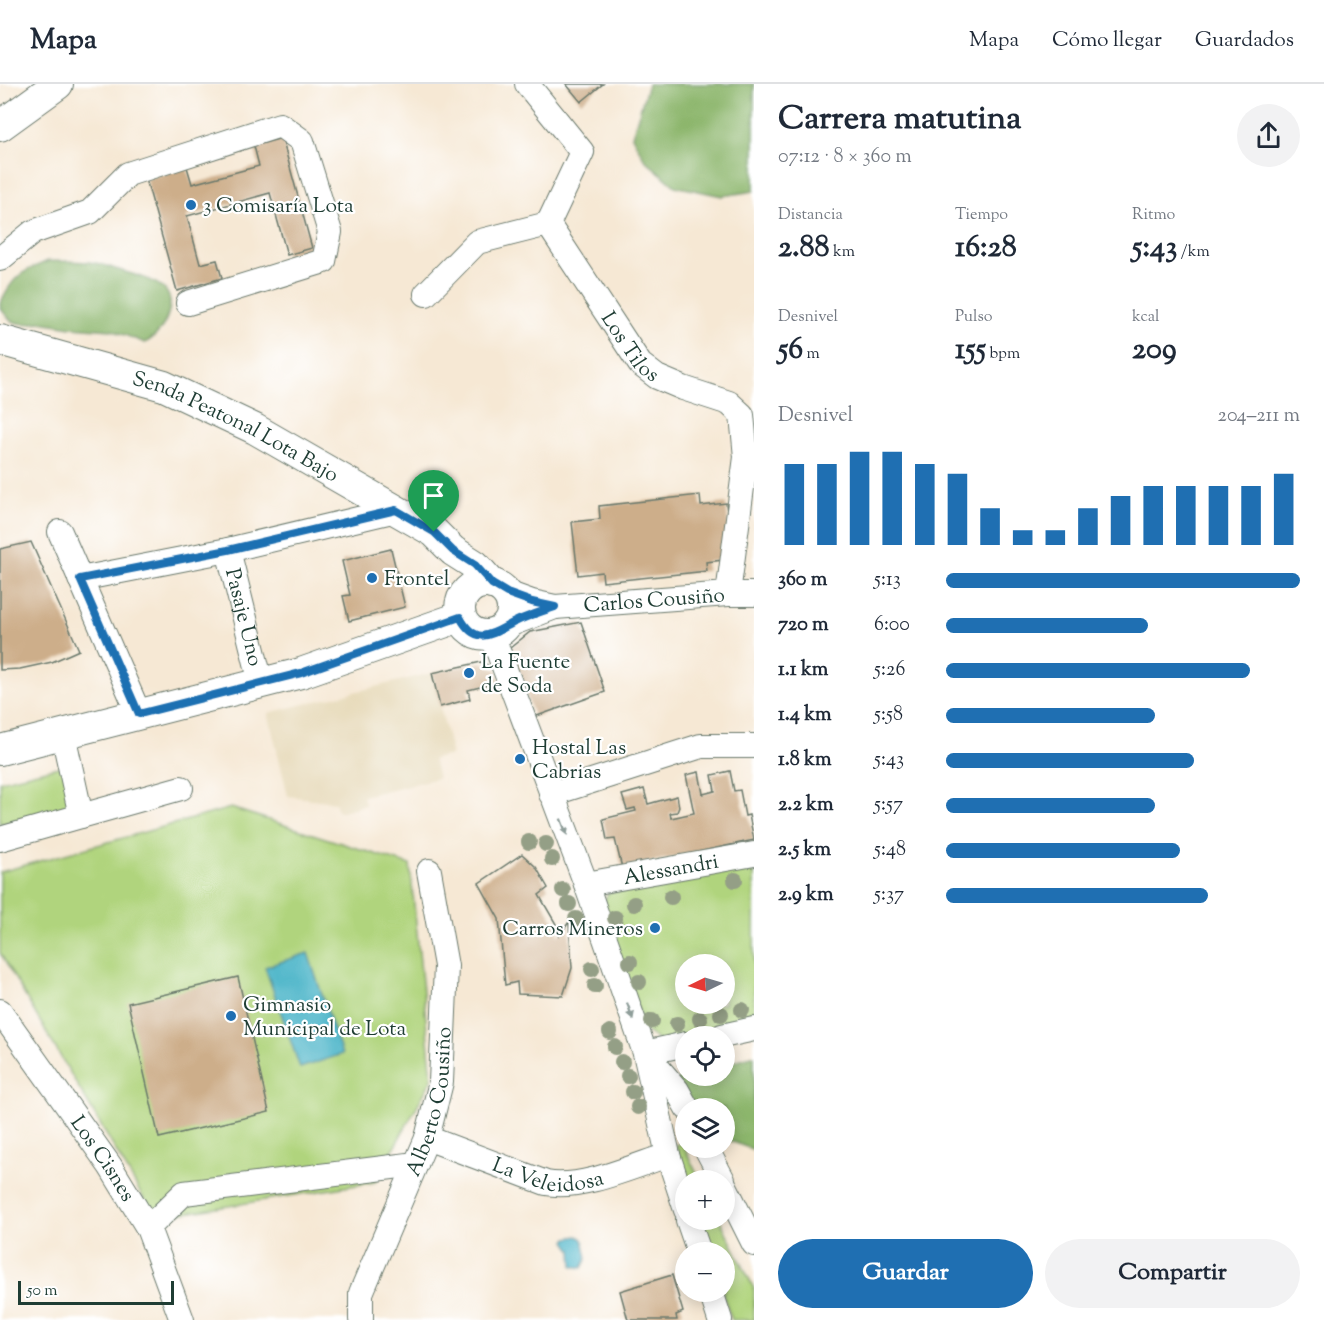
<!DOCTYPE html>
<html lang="es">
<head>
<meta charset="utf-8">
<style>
	body { margin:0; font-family:"Sorts Mill Goudy",serif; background:#f2f2f3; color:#1f2937; height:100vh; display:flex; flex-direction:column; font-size:22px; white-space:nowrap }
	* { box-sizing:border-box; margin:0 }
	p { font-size:20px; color:#747a83 }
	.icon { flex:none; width:33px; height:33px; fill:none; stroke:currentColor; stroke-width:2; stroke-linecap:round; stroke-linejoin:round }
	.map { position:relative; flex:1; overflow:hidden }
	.panel { display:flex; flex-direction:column; background:#fff; width:570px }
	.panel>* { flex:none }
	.needle { width:39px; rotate:265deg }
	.fabs { position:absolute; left:675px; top:870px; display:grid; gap:12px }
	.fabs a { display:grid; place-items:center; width:60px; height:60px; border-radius:50%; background:#fff; box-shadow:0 3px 15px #0003; font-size:30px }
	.scale { position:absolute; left:18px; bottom:15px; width:156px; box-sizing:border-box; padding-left:6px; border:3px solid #1f3d34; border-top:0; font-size:16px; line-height:21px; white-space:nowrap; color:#1f3d34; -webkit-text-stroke:4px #fff; paint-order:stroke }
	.pin { position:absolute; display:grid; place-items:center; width:51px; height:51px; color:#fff; margin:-62px -26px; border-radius:50% 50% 50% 0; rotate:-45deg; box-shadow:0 0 6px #0007 }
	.pin .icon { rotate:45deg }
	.round { display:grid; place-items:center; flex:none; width:63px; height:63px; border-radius:32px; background:#f2f2f3 }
	.head { display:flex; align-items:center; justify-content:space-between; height:102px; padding:0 24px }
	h1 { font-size:33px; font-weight:700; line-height:45px }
	.metrics { display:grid; grid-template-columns:repeat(3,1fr); gap:9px; height:102px; padding:6px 24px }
	.metrics div { display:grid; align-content:center }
	.metrics b { font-size:30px; font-weight:700 }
	.metrics small { font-size:16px; font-weight:400 }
	.metrics p { font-size:16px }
	.chart { height:168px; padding:12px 24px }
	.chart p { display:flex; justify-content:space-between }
	.chart svg { width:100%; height:108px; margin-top:6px; stroke:#1f6fb2; stroke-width:6 }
	.button { display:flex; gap:12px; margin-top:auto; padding:12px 24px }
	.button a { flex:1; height:69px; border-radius:36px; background:#1f6fb2; color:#fff; font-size:24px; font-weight:700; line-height:69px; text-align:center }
	.button a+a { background:#f2f2f3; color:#1f2937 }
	ul { padding:0 24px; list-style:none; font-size:20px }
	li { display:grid; grid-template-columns:96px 72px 1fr; align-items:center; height:45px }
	li i { height:15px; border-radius:8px; background:#1f6fb2 }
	header { display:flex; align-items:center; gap:36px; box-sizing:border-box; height:84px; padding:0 30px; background:#fff; border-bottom:2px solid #e0e1e3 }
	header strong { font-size:28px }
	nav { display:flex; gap:33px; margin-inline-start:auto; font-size:21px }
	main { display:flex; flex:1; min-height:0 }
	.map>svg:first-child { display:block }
	.built { fill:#e7daba }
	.green { fill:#b0d47d; stroke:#688858; stroke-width:1.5; fill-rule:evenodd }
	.forest { fill:#8cb66c; stroke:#567a50; stroke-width:1.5 }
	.water { fill:#4ab4c8; stroke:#34787e; stroke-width:1.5 }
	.building { fill:#cdae8a }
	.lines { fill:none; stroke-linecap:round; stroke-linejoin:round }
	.minor-casing { stroke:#6a796c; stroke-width:26 }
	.major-casing { stroke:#6a796c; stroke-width:32 }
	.minor { stroke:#fff; stroke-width:24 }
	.major { stroke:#fff; stroke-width:30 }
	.tree { fill:#949f86 }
	.oneway { fill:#8f9e9a }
	.route-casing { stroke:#fff; stroke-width:12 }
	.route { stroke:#1f6fb2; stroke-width:8 }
	.poi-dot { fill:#1f6fb2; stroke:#fff; stroke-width:2 }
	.labels { text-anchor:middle; stroke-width:4.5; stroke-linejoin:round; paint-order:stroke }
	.poi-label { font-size:21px; fill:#1f3d34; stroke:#fff; text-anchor:start }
	.street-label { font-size:21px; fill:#1f3d34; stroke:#fff }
</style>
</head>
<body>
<header>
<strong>Mapa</strong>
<nav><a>Mapa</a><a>Cómo llegar</a><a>Guardados</a></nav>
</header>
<main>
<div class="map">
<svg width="754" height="1236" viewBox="0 0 754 1236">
	<rect width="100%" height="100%" fill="#fff"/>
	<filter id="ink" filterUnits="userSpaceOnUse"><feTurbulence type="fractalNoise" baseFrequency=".0167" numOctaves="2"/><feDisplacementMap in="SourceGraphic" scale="12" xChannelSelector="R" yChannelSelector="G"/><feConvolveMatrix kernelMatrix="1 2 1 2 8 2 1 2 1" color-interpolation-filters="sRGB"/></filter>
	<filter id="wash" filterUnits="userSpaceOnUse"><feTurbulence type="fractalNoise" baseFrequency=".008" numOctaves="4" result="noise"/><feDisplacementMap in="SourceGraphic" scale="24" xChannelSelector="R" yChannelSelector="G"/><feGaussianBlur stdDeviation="1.35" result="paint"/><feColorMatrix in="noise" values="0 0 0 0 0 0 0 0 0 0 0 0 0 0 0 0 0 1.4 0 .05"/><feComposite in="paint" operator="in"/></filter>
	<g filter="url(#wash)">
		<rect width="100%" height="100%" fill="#f6e8d4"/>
		<path class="built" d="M432,589L452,671L433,675L438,694L363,712L365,721L338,728L335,718L288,712L268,629Z"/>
		<g class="green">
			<path d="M75,679L82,721L0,740V697Z"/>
			<path d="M231,724L410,781L432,995L375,1098L155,1134L0,869V788Z"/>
			<path d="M741,782L754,789V936L660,958L646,947L599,827L608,809ZM686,880H724V920H686Z"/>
			<path d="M682,1059L700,1096H687L675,1061Z"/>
			<path d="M699,1136H720L754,1205V1236H732L722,1208H724V1168H710Z"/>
		</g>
		<g class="forest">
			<path d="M648,0H754V107L722,112L675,102L645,76L632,52Z"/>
			<path d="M48,177C63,178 80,176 95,179C104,180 113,185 122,187C141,193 177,199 169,227C165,242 158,252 145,259L112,246L71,243L40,238L25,240L12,238L0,224C0,219 2,216 5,210C17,188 26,187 48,177Z"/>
			<path d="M754,971V1066L725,1055L724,1024H692L675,996L690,992H724L725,980Z"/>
		</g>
		<g class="water">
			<path d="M308,869L342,970L300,984L265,883Z"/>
			<path d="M578,1152L583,1155L587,1174L582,1184L573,1182L572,1166L566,1157L568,1154Z"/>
		</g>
		<g id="blocks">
			<g class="building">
				<path d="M566,0H603L581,18Z"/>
				<path d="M282,54L312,164L287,171L270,109L187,132L200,180L217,176L222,194L177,207L146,95L187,83L192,100L259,82L254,62Z"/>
				<path d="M700,411L701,422L726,419L732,475L706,478L707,487L603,498L602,488L578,491L572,438L600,435L599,422Z"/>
				<path d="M31,458L79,566L52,578L20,585L0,586V465Z"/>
				<path d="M391,465L405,523L349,537L343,512L350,511L342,477Z"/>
				<path d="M581,538L605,608L534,633L510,564L530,548Z"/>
				<path d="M481,578L497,586L500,598L468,606L470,615L440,623L432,589Z"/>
				<path d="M730,687L734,707L740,706L745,732L749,731L754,756L622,784L615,755L607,756L603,735L636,727L635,724L627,726L622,711L644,705L648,720L677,712L679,723L677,728L670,729L671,734L694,729L686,691L699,688L703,710L715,707L712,691Z"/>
				<path d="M522,770L536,783L548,804L539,811L556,840L559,852L569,838L572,884L563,912L518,910L517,898L505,901L499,835L479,799Z"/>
				<path d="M238,893L269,1028L159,1054L128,919Z"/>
				<path d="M672,1191L683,1228L676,1231L677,1236H628L620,1207Z"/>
			</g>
		</g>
	</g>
	<g filter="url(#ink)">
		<use href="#blocks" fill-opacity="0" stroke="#6a796c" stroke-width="1.5"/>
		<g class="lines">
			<g class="minor-casing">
				<g id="minor">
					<path id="s1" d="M527,0L582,68L548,140L640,280L657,293L683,304L729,319L742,331L746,373L728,510"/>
					<path d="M0,175L33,148L90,128L128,90L280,41L302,57L330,148L324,177L188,219"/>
					<path d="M426,210L477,158L548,140"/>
					<path d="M60,448L139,630"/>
					<path id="s2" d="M228,466L261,599"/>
					<path d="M80,495L228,466L396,426"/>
					<path d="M507,509L532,518L555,523"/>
					<path id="s3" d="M506,542L555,523L728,510H754"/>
					<path d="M492,551L586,800L645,969L668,1071L686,1126"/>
					<path d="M551,710L701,662H754"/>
					<path d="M81,732L181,704"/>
					<path d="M0,755L81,732L63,650"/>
					<path id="s4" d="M586,800L754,770"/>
					<path id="s5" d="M0,927L110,1082L148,1144L182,1236"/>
					<path d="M722,952L754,945"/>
					<path d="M645,969L686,960"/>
					<path d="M646,970L677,1006L687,1024"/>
					<path id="s6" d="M427,1054L546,1099C581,1106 634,1082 668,1071"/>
					<path d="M706,1064L723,1096"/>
					<path d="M724,1100L754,1160"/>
					<path d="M688,1136L699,1168"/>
					<path d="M148,1144L184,1109L416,1080"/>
					<path d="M711,1208L720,1236"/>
					<path id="s7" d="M361,1236V1209L427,1054L441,998L446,882L429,787"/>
				</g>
			</g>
			<g class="major-casing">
				<g id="major">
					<path d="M0,42L58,0"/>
					<path id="s8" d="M0,256L164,302L255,345L434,448L453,467L475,481L492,500"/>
					<circle cx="486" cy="525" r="26"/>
					<path d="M0,666L301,589L460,533"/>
				</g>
			</g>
			<use href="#minor" class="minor"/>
			<use href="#major" class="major"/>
		</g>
		<g class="tree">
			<circle cx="529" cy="758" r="8"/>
			<circle cx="546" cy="760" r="8"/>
			<circle cx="552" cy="775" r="8"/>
			<circle cx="735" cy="796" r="8"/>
			<circle cx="563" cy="806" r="8"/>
			<circle cx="671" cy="813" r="8"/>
			<circle cx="569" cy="820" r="8"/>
			<circle cx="634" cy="820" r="8"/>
			<circle cx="615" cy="834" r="8"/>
			<circle cx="576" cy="835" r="8"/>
			<circle cx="630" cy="878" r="8"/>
			<circle cx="592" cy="885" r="8"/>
			<circle cx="639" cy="898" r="8"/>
			<circle cx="595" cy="902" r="8"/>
			<circle cx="742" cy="926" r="8"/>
			<circle cx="721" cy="930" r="8"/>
			<circle cx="700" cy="935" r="8"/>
			<circle cx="652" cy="937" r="8"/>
			<circle cx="677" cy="940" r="8"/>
			<circle cx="610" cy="948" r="8"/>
			<circle cx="615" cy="963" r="8"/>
			<circle cx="622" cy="978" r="8"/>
			<circle cx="628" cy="992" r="8"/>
			<circle cx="633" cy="1008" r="8"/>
			<circle cx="638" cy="1023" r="8"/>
		</g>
		<defs><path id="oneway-solid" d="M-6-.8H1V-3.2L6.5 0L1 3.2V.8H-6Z" transform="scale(1.5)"/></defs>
		<g class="oneway">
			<use href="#oneway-solid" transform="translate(564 743) rotate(69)"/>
			<use href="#oneway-solid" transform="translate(630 927) rotate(70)"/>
		</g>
	</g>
	<g class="lines" filter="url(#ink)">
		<g class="route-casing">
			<path id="route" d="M396,426L434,448L453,467L475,481L492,500L507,509L532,518L555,523C543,527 531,531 519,536C496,546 478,567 460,533L301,589L139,630L80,495L228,466Z"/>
		</g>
		<use href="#route" class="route"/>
	</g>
	<g class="poi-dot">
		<circle cx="191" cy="121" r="6"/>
		<circle cx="372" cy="494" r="6"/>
		<circle cx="469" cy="589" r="6"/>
		<circle cx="520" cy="675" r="6"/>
		<circle cx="655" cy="844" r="6"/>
		<circle cx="231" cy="932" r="6"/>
	</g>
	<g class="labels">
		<g class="poi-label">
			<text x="203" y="128">3 Comisaría Lota</text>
			<text x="384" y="501">Frontel</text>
			<text x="481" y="584">La Fuente<tspan x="481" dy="24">de Soda</tspan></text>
			<text x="532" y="670">Hostal Las<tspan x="532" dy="24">Cabrias</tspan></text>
			<text x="643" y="851" text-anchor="end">Carros Mineros</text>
			<text x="243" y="927">Gimnasio<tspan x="243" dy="24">Municipal de Lota</tspan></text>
		</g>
		<g class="street-label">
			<text dy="7" stroke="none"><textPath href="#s1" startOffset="315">Los Tilos</textPath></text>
			<text dy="7" stroke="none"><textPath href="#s8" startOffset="252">Senda Peatonal Lota Bajo</textPath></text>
			<text dy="7" stroke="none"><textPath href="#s3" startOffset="152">Carlos Cousiño</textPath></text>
			<text dy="7" stroke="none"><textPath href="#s2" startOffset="69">Pasaje Uno</textPath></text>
			<text dy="7" stroke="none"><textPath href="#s4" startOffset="86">Alessandri</textPath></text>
			<text dy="7" stroke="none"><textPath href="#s7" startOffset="232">Alberto Cousiño</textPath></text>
			<text dy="7" stroke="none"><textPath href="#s5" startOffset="180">Los Cisnes</textPath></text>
			<text dy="7" stroke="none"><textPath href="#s6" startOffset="128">La Veleidosa</textPath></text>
		</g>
	</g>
</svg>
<div class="fabs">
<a><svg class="needle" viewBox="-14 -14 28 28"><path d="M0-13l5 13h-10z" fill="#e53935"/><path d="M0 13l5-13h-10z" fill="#747a83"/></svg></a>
<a><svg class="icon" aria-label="locate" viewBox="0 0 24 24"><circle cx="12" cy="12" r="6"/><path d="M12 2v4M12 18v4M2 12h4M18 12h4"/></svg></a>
<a><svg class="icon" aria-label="layers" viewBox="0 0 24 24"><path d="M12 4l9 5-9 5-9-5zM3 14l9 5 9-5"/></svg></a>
<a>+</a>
<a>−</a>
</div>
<div class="scale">50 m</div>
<div class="pin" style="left:434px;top:448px;background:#1e9e55"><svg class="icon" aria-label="arrive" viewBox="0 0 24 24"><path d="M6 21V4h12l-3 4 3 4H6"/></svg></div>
</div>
<section class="panel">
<div class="head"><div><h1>Carrera matutina</h1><p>07:12 · 8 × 360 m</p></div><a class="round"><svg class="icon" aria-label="share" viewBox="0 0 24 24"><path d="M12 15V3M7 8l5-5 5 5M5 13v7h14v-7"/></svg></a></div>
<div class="metrics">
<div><p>Distancia</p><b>2.88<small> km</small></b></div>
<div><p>Tiempo</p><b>16:28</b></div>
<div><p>Ritmo</p><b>5:43<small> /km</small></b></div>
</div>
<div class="metrics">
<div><p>Desnivel</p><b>56<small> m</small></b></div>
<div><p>Pulso</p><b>155<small> bpm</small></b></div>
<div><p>kcal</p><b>209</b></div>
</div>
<div class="chart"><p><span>Desnivel</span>204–211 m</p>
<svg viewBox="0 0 160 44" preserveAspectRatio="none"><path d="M5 44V11M15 44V11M25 44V6M35 44V6M45 44V11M55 44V15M65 44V29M75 44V38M85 44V38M95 44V29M105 44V24M115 44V20M125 44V20M135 44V20M145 44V20M155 44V15"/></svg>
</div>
<ul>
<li><b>360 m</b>5:13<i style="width:100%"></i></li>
<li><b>720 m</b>6:00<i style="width:57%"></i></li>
<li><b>1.1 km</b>5:26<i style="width:86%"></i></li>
<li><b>1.4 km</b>5:58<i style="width:59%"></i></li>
<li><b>1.8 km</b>5:43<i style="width:70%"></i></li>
<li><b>2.2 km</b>5:57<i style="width:59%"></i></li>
<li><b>2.5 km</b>5:48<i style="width:66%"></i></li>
<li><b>2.9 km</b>5:37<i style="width:74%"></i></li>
</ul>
<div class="button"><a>Guardar</a><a>Compartir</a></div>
</section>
</main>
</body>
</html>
